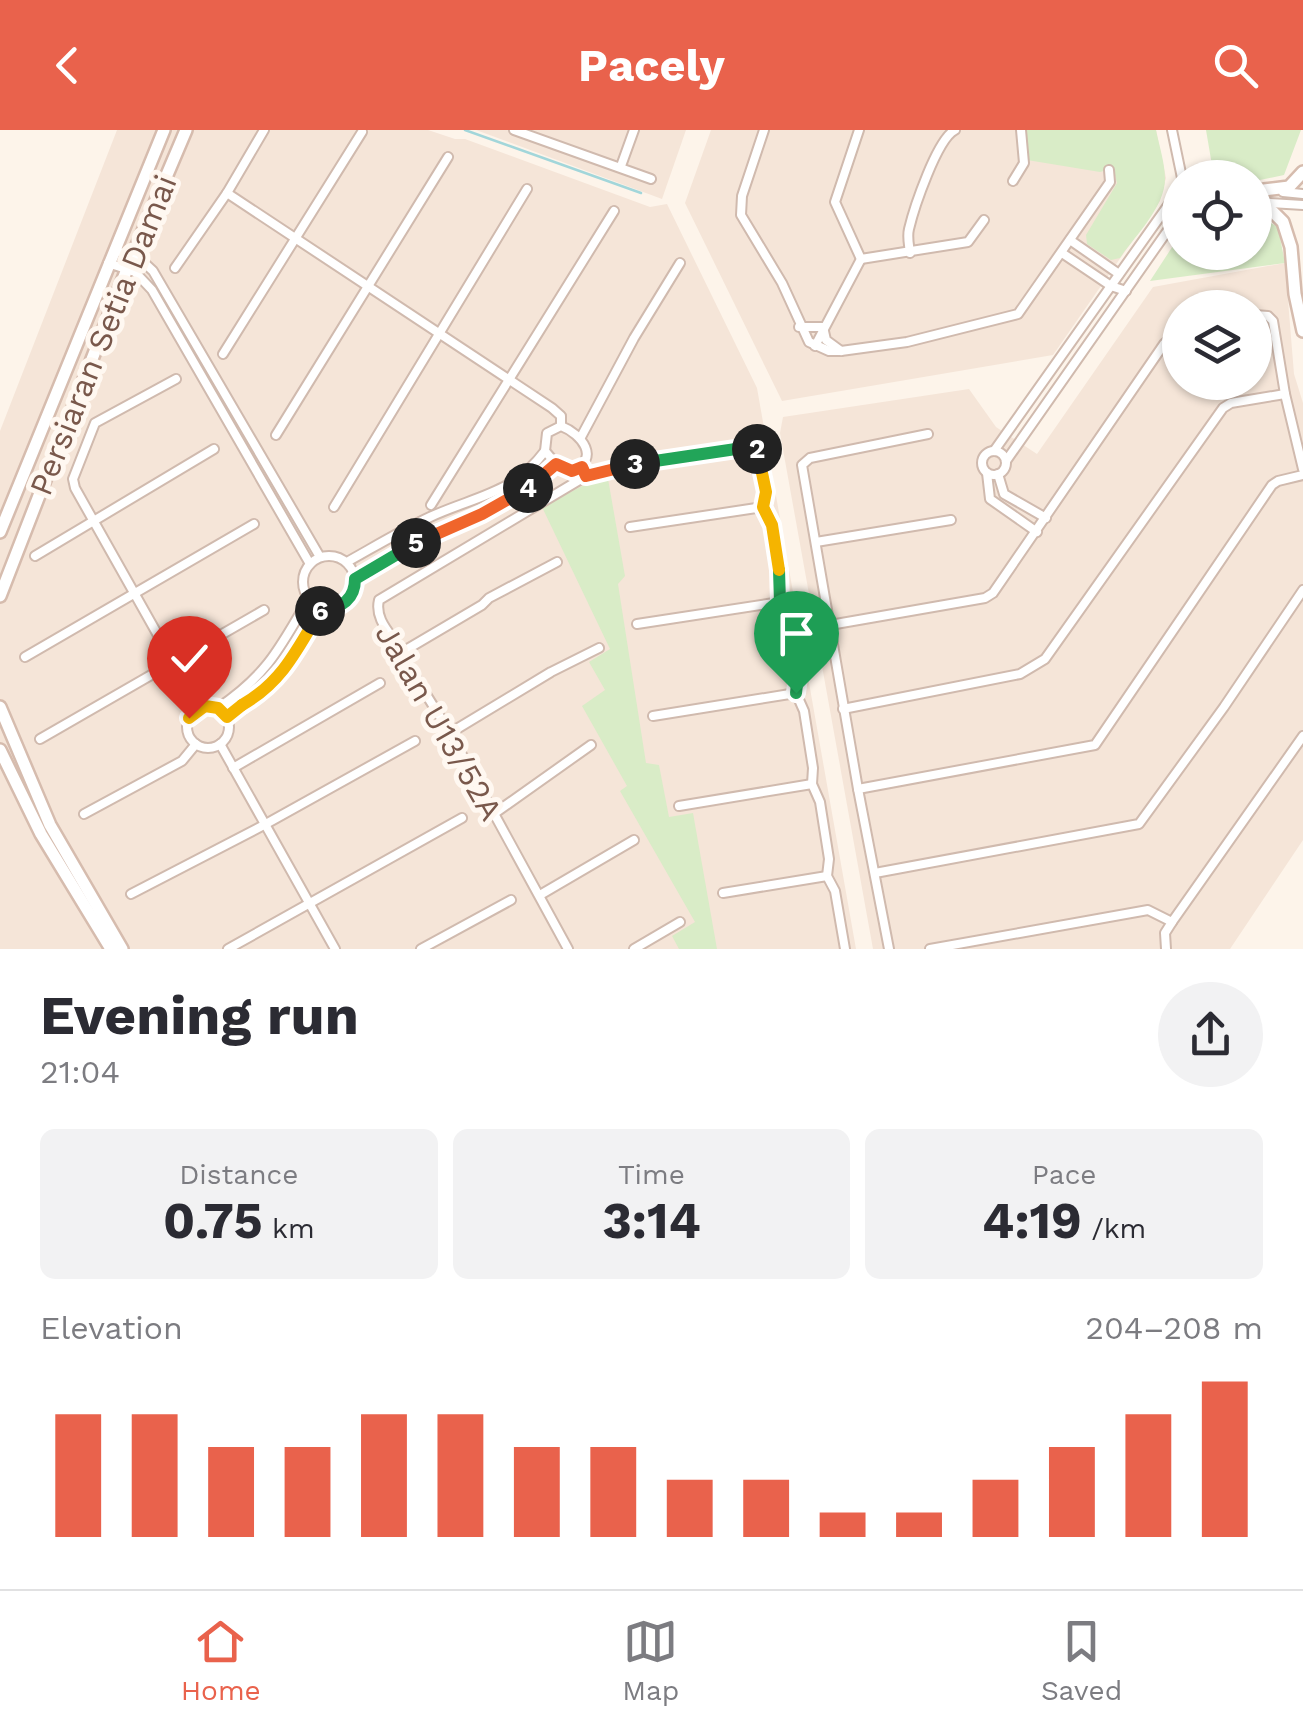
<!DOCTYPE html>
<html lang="en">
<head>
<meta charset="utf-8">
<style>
	body { margin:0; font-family:"Work Sans",sans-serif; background:#f2f2f3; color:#2b2b33; height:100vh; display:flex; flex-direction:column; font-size:38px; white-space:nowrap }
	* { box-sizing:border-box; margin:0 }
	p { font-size:32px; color:#7c7c81 }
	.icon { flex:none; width:55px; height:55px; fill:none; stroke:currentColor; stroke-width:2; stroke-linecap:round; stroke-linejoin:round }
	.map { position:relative; height:819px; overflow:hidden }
	.sheet { display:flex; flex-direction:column; background:#fff; flex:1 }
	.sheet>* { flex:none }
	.controls { position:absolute; left:1162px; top:30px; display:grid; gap:20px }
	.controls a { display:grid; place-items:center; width:110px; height:110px; border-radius:50%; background:#fff; box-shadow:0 2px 8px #0004; font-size:50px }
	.pin { position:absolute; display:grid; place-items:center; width:85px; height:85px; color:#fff; margin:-102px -42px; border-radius:50% 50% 50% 0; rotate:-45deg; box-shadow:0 0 10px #0007 }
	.pin .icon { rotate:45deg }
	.km { position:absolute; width:50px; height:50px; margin:-25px; border-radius:50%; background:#222; color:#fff; font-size:28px; line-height:50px; text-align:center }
	.round { display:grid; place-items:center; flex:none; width:105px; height:105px; border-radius:52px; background:#f2f2f3 }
	.head { display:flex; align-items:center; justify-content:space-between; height:170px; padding:0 40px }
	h1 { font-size:55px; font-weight:700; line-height:75px }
	.stats { display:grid; grid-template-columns:repeat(3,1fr); gap:15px; height:170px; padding:10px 40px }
	.stats div { display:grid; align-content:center; border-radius:15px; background:#f2f2f3; text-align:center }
	.stats b { font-size:50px; font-weight:700 }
	.stats small { font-size:28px; font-weight:400 }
	.stats p { font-size:28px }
	.chart { height:280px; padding:20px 40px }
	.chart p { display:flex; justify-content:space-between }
	.chart svg { width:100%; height:180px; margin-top:10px; stroke:#e9624c; stroke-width:6 }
	header { display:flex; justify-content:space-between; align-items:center; height:130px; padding:0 40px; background:#e9624c; color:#fff; font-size:45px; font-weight:700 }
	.tab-bar { display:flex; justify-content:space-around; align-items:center; height:140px; border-top:2px solid #e1e1e2; background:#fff; font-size:28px; color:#7c7c81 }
	.tab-bar a { display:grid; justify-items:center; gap:5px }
	.tab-bar .active { color:#e9624c }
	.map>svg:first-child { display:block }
	.residential { fill:#f5e5d8; fill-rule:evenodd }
	.green { fill:#d9ecc7 }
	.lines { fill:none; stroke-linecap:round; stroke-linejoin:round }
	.stream { stroke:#a2d6da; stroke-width:2.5 }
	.street-casing { stroke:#d0baae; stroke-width:12 }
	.secondary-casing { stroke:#d6bcae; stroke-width:16 }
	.street { stroke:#fff; stroke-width:8 }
	.secondary { stroke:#fff; stroke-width:11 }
	.split-1-casing { stroke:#fff; stroke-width:20 }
	.split-2-casing { stroke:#fff; stroke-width:20 }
	.split-3-casing { stroke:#fff; stroke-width:20 }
	.split-4-casing { stroke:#fff; stroke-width:20 }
	.split-5-casing { stroke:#fff; stroke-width:20 }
	.split-6-casing { stroke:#fff; stroke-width:20 }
	.split-7-casing { stroke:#fff; stroke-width:20 }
	.split-8-casing { stroke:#fff; stroke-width:20 }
	.split-1 { stroke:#22a559; stroke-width:12 }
	.split-2 { stroke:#f5b400; stroke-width:12 }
	.split-3 { stroke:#22a559; stroke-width:12 }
	.split-4 { stroke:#f0652b; stroke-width:12 }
	.split-5 { stroke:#f0652b; stroke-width:12 }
	.split-6 { stroke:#22a559; stroke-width:12 }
	.split-7 { stroke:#f5b400; stroke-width:12 }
	.split-8 { stroke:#f5b400; stroke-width:12 }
	.labels { text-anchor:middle; stroke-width:10; stroke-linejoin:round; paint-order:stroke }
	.street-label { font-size:32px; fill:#79584b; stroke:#fff8f1 }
</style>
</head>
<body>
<header><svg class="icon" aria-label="back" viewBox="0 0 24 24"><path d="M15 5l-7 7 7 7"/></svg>Pacely<svg class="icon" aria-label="search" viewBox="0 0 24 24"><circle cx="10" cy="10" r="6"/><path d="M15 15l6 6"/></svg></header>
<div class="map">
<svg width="1303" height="819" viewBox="0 0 1303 819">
	<rect width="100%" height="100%" fill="#fdf4ea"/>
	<g class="residential">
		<path d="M117,0H428L455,9H465L650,77L667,74L757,258L856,819H0V301Z"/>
		<path d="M476,0H686L662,69Z"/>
		<path d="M711,0H1156L1166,48L1160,71L1053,225L782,271L685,73Z"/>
		<path d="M1285,133L1294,244L1303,273V710L1230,819H873L780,303L783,287L969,259L996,297L1037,324L1153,157ZM1180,178H1255V252H1180Z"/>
	</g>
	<g class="green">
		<path d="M1025,0H1156C1159,15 1165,33 1165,49C1165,77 1135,106 1120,128L1111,130L1087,114L1086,105L1117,53L1113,38L1100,42L1027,30Z"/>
		<path d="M1206,0H1301L1284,45L1255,51V48L1213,41Z"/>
		<path d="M1255,84L1278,97L1285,133L1150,151L1180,105V122H1255Z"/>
		<path d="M607,343L625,446L618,454L646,633L659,635L669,687L693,683L717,819H679L672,806L695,792L620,661L627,656L582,576L605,560L589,532L610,519L542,377Z"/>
	</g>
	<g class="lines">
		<path class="stream" d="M465,0L641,63"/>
		<g class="street-casing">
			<g id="street">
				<path d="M514,0L651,49"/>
				<path d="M764,0L742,66L741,85L782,153L809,212L829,221H841L907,212L1018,184L1110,52L1109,40"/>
				<path d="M859,0L835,72L861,129"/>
				<path d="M1172,0L1182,48"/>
				<path d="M621,36L634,0"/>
				<path d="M1013,51L1024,33L1021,0"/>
				<path d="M1283,62L1303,64"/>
				<path d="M227,63L552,278L561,286V296"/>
				<path d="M1255,72L1303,75"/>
				<path d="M1070,110L1119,144"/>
				<path d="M114,120L140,129L153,141L320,427"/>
				<path d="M910,123C909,114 907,107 909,99C914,78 937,9 955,0"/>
				<path d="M1062,123L1111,156L1126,161"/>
				<path d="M861,129L968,112L984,90"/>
				<path d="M108,133L135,142L152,160L310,434"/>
				<path d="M175,138L227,63L264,0"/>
				<path d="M1255,185L1268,186L1273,191L1285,264L1303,339"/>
				<path d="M799,197H823L826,210L841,221"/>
				<path d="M815,216L861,129"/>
				<path d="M223,224L362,2"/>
				<path d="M176,249L95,293L73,349L75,358L199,578"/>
				<path d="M561,296C582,304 601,329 572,341L556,334L545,321L547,303Z"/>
				<path d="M276,305L448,27"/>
				<path d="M581,307L634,208L680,133"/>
				<path d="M994,321L1169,74L1180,63"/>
				<circle cx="994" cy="333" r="12"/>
				<path d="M1006,331L1180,83"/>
				<path d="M987,343L990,369L1037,402"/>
				<path d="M998,344L1004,364L1046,388"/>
				<path d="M431,375L614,81"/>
				<path d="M334,377L527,59"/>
				<path d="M630,397L763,377"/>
				<path d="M816,412L951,390"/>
				<circle cx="329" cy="452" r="26"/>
				<path d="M35,426L214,319"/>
				<path d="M347,432C374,417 402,400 430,387C475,366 512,365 545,321"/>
				<path d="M355,449L414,413L504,373L556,334"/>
				<path d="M637,494L780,472"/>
				<path d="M830,495L985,468L993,463L1164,214L1180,199"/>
				<path d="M404,521L482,475L489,468L557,432"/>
				<path d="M25,527L254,394"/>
				<circle cx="208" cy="597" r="21"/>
				<path d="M218,578C267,545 280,518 309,468"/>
				<path d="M843,579L1020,544L1045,529L1223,278L1231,273L1285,264"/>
				<path d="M653,586L796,563"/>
				<path d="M227,587L267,561L289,534L322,477"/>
				<path d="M450,603L551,542L599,518"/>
				<path d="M40,609L264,480"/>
				<path d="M220,614L335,819"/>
				<path d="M233,638L380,553"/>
				<path d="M858,659L1095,615L1272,355L1278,351L1303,345"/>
				<path d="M679,676L812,654"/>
				<path d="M495,683L591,615"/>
				<path d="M84,684L182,631L196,614"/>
				<path d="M875,743L1139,694L1224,577L1303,460"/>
				<path d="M723,763L827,746"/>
				<path d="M131,764L264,695L415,611"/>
				<path d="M540,765L634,710"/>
				<path d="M228,819L462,688"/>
				<path d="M421,819L511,770"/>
				<path d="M568,819L450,603L406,532C401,510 373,495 379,470L586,346L615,337L756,315L766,362L763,377L772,395L782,457L780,472L788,489L798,546L796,563L804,581L813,638L812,654L820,672L829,729L827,746L835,761L845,819"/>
				<path d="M634,819L680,792"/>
				<path d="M889,819L858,659L802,335L810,328L928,304"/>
				<path d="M930,819L1148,780L1172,792"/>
				<path d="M1166,819L1165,803L1172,792L1303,606"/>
			</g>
		</g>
		<g class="secondary-casing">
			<g id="secondary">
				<path d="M1264,60L1289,57L1303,42"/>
				<path d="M1255,76L1273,82L1283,92L1291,117L1295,164L1303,201"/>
				<path d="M0,402L164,0"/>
				<path d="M0,466L127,139L186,0"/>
				<path d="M0,577L50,695L122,819"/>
				<path d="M0,620L41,704L111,819"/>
			</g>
		</g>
		<use href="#street" class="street"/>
		<use href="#secondary" class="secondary"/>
	</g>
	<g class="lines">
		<g class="split-1-casing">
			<path id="split-1" d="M779,440L780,472L788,488L798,546L796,563"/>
		</g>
		<g class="split-2-casing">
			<path id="split-2" d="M757,319L766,362L763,377L772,395L779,440"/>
		</g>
		<g class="split-3-casing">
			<path id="split-3" d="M635,334L756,316L757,319"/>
		</g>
		<g class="split-4-casing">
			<path id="split-4" d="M528,358L556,334L572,341L582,337L586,346L635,334"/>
		</g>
		<g class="split-5-casing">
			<path id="split-5" d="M416,413L482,384L528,358"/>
		</g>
		<g class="split-6-casing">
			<path id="split-6" d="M320,481L322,477C342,480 355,468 355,449L416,413"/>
		</g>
		<g class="split-7-casing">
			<path id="split-7" d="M242,575C282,552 297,520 320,481"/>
		</g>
		<g class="split-8-casing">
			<path id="split-8" d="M189,588L205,576L218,578L227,587L242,575"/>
		</g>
		<use href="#split-1" class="split-1"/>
		<use href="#split-2" class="split-2"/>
		<use href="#split-3" class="split-3"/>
		<use href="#split-4" class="split-4"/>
		<use href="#split-5" class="split-5"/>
		<use href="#split-6" class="split-6"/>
		<use href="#split-7" class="split-7"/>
		<use href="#split-8" class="split-8"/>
	</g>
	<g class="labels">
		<g class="street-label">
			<text transform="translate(103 205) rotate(-68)" y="11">Persiaran Setia Damai</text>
			<text transform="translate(439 592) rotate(60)" y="11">Jalan U13/52A</text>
		</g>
	</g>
</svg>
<div class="controls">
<a><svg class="icon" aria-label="locate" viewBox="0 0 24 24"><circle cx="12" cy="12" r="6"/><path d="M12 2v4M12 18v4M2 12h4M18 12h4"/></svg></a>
<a><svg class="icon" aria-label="layers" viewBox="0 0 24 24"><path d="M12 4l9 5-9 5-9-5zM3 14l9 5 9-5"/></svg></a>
</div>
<div class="pin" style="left:796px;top:563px;background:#1e9e55"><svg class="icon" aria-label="arrive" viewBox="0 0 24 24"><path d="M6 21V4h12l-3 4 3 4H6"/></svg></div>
<div class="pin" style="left:189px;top:588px;background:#d93025"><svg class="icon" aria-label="check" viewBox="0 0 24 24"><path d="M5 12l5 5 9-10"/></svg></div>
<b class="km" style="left:757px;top:319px">2</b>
<b class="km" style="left:635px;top:334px">3</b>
<b class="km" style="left:528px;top:358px">4</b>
<b class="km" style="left:416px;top:413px">5</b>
<b class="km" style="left:320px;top:481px">6</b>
</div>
<section class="sheet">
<div class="head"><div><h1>Evening run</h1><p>21:04</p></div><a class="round"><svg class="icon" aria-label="share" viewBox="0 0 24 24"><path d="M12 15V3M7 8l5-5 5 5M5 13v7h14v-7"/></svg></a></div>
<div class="stats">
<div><p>Distance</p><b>0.75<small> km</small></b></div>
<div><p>Time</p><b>3:14</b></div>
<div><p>Pace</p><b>4:19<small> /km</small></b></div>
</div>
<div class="chart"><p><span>Elevation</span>204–208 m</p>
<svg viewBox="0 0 160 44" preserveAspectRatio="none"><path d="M5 44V14M15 44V14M25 44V22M35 44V22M45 44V14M55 44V14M65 44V22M75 44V22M85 44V30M95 44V30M105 44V38M115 44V38M125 44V30M135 44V22M145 44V14M155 44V6"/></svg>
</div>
</section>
<nav class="tab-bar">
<a class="active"><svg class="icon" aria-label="home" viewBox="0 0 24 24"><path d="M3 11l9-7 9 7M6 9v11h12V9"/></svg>Home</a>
<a><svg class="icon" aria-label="map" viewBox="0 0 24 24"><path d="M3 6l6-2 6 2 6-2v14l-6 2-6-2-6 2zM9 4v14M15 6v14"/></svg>Map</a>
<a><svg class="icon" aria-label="saved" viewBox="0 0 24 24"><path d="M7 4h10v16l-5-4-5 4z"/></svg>Saved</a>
</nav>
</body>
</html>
